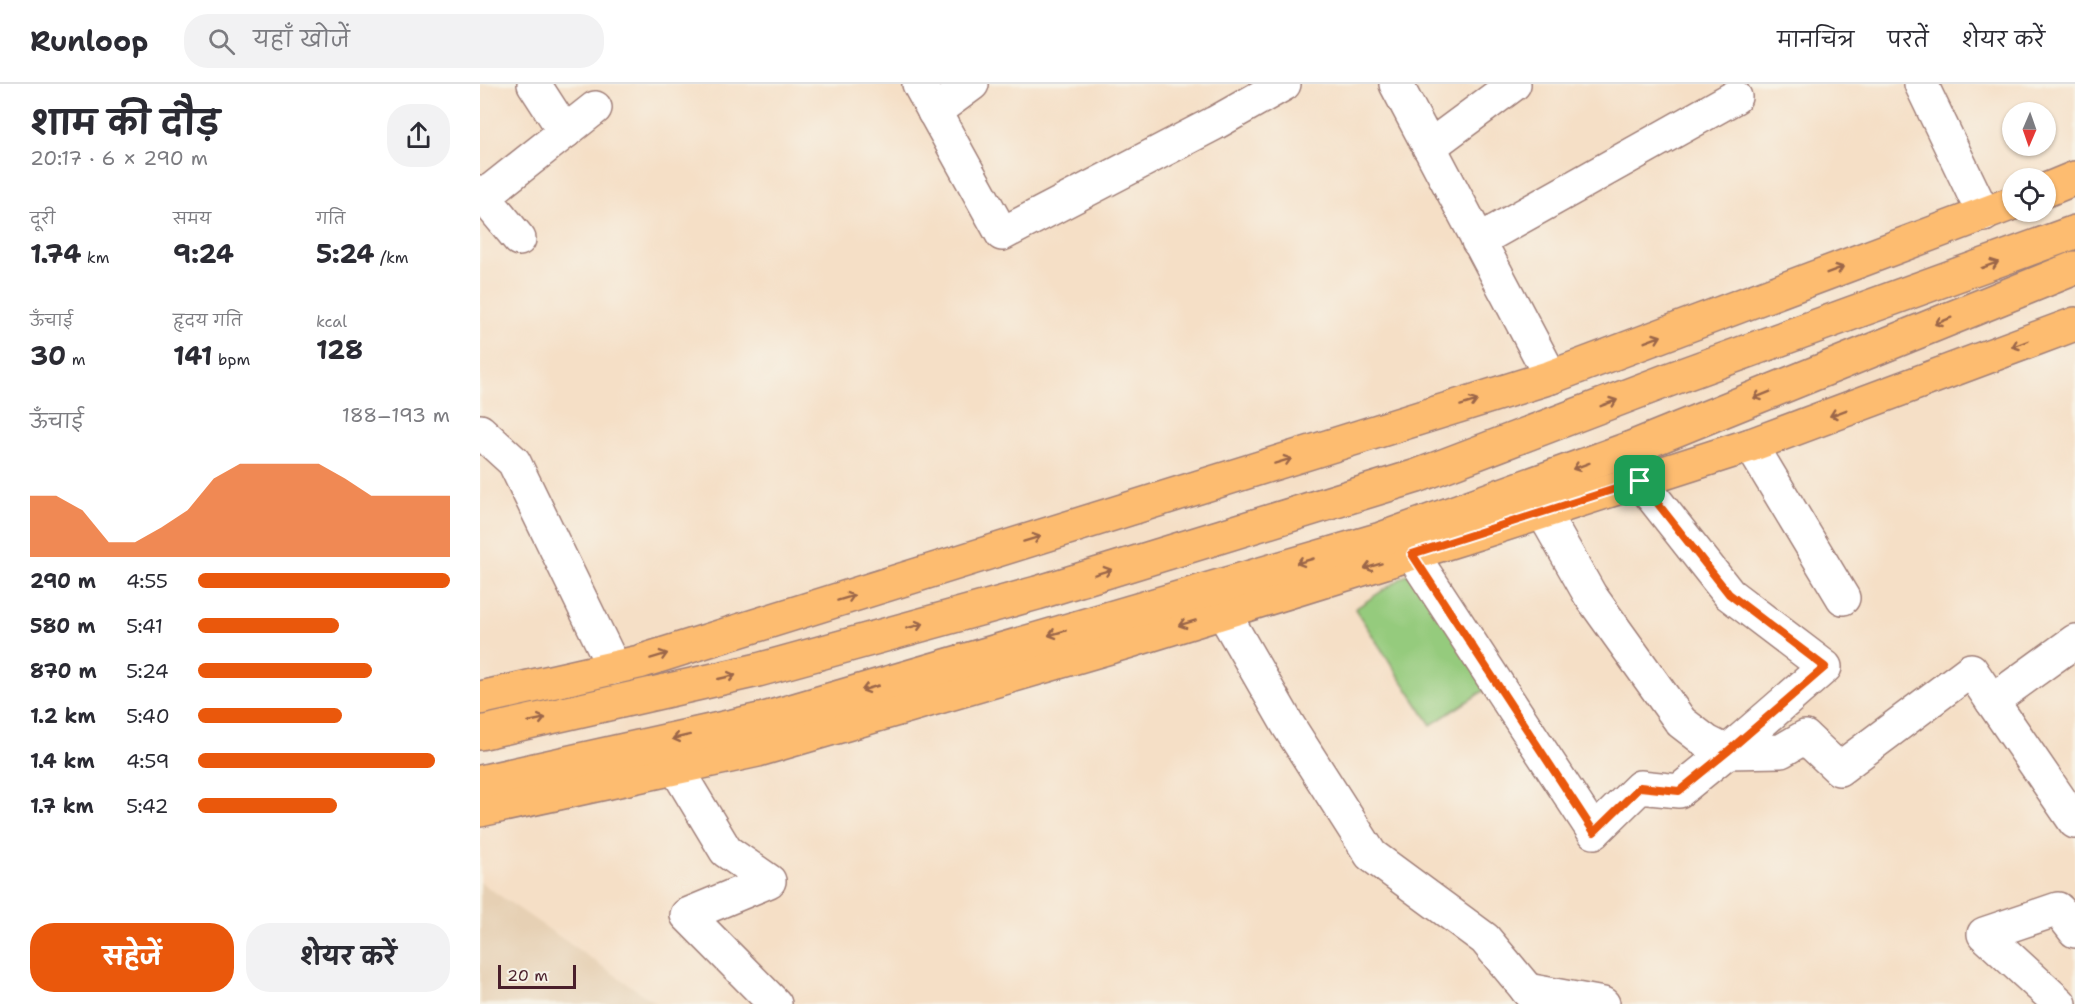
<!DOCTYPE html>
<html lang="hi">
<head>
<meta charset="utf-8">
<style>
	body { margin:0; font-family:"Shantell Sans","Playpen Sans Deva",sans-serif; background:#f2f2f3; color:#2b2b33; height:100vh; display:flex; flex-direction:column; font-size:22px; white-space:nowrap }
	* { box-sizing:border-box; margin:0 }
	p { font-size:20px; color:#7c7c81 }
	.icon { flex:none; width:33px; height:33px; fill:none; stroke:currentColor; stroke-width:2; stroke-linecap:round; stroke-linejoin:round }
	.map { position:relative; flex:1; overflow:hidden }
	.details { display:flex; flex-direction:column; background:#fff; width:480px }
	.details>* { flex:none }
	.needle { width:39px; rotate:182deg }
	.fabs { position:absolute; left:1522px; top:18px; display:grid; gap:12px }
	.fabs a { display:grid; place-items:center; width:54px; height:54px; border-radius:50%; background:#fff; box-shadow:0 2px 4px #0004; font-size:30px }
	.scale { position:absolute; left:18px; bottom:15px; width:78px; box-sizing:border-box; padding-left:6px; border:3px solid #4a1f2b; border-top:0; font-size:16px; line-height:21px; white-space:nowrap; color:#4a1f2b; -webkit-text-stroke:4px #f7f3e8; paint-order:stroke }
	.pin { position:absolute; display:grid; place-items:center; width:51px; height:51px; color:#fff; margin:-26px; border-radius:12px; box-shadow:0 3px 9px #0006 }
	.round { display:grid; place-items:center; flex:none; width:63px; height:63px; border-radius:24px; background:#f2f2f3 }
	.overview { display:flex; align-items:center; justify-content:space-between; height:102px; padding:0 30px }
	h1 { font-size:33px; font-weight:700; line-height:45px }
	.metrics { display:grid; grid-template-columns:repeat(3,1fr); gap:9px; height:102px; padding:6px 30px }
	.metrics div { display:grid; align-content:center }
	.metrics b { font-size:26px; font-weight:700 }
	.metrics small { font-size:16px; font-weight:400 }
	.metrics p { font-size:16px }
	.chart { height:168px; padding:12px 30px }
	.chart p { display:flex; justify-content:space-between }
	.chart svg { width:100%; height:108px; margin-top:6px; fill:#ea580c; opacity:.7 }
	.cta { display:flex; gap:12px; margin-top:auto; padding:12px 30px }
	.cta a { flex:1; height:69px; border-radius:24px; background:#ea580c; color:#fff; font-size:24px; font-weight:700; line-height:69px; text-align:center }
	.cta a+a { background:#f2f2f3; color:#2b2b33 }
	ul { padding:0 30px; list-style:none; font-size:20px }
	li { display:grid; grid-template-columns:96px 72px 1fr; align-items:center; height:45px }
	li i { height:15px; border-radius:8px; background:#ea580c }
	header { display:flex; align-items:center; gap:36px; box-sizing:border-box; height:84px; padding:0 30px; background:#fff; border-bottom:2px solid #e1e1e2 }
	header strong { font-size:28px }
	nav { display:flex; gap:33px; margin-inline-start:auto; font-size:21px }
	.search { width:420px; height:54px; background:#f2f2f3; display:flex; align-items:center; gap:15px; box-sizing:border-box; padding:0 21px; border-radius:24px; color:#7c7c81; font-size:22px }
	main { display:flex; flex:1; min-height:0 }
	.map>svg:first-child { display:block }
	.built { fill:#e6d0b4 }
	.green { fill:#95cb7d; stroke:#707554; stroke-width:1.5 }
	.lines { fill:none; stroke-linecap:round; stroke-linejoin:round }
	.minor-casing { stroke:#a07f78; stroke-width:36 }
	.major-casing { stroke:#a07f78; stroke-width:36 }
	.highway-casing { stroke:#a07f78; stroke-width:36 }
	.minor { stroke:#fff; stroke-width:33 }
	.major { stroke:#fdbc6f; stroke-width:33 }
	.highway { stroke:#fdbc6f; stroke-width:33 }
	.oneway { stroke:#9b664a }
	.route-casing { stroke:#fff; stroke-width:12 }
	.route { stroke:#ea580c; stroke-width:8 }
</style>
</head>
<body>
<header>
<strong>Runloop</strong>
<div class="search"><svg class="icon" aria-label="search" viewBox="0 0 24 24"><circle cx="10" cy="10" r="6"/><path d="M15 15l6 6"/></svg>यहाँ खोजें</div>
<nav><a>मानचित्र</a><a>परतें</a><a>शेयर करें</a></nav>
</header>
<main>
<section class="details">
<div class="overview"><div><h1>शाम की दौड़</h1><p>20:17 · 6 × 290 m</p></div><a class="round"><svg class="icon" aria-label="share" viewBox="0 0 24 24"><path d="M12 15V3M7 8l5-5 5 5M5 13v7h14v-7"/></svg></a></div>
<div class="metrics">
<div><p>दूरी</p><b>1.74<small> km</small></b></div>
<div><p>समय</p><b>9:24</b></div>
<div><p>गति</p><b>5:24<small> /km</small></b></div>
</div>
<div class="metrics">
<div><p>ऊँचाई</p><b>30<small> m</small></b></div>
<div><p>हृदय गति</p><b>141<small> bpm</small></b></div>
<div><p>kcal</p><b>128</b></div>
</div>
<div class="chart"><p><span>ऊँचाई</span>188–193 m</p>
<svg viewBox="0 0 160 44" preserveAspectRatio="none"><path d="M0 44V19L10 19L20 25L30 38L40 38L50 32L60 25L70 12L80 6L90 6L100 6L110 6L120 12L130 19L140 19L150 19L160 19V44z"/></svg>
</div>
<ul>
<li><b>290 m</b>4:55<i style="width:100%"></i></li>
<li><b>580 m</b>5:41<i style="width:56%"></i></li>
<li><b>870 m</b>5:24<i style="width:69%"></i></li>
<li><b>1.2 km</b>5:40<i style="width:57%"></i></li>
<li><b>1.4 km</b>4:59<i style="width:94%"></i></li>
<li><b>1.7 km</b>5:42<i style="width:55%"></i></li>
</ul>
<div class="cta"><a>सहेजें</a><a>शेयर करें</a></div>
</section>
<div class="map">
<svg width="1595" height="920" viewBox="0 0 1595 920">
	<rect width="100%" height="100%" fill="#f7f3e8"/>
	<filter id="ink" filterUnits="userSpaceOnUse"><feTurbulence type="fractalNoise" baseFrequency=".0167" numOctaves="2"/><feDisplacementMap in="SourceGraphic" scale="12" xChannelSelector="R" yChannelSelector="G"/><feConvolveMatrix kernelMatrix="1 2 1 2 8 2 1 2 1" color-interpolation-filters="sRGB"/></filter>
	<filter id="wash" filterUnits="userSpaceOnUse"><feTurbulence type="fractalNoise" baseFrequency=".008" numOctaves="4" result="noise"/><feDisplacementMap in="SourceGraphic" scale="24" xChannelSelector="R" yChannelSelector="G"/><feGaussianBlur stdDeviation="1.35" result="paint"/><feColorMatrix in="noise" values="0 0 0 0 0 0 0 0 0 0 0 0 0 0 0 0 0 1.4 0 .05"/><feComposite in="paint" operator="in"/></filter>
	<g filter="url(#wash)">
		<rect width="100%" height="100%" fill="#f5dfc6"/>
		<path class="built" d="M0,798L177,920H0Z"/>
		<path class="green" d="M932,487L1008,604L951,641L875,525Z"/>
	</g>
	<g filter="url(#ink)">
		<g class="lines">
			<g class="minor-casing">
				<g id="minor">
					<path d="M54,0L85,48"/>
					<path d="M439,0L522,150L735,39L804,0"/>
					<path d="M916,0L1071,293"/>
					<path d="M1441,0L1504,131"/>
					<path d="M454,28L492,0"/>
					<path d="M949,63L1034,0"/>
					<path d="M0,108L39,155"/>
					<path d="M4,112L115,24"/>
					<path d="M998,157L1255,13"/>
					<path d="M0,347L34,378L134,584"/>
					<path d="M1271,361L1363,514"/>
					<path d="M1063,428L1110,511L1201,638L1227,658L1247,668L1301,667L1325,653L1359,685L1491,586L1512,617"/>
					<path d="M932,470L1114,748L1160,703L1199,707L1247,668L1345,583L1249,510L1160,397"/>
					<path d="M743,528L808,641L891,771L1005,855L1059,920"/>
					<path d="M1595,557L1512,617L1595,738"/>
					<path d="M196,684L246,767L289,797L207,831L295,920"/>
					<path d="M1047,906L1123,920"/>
					<path d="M1580,920L1504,850L1578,825L1595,847"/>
				</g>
			</g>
			<g class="major-casing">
				<g id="major">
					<path d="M1566,106L1595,94"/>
					<path d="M0,614L159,578L1071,293L1533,119"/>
					<path d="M0,726L278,666L647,558L982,454L1271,361L1595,240"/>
				</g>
			</g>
			<g class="highway-casing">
				<g id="highway">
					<path d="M0,649L278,586L557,509L937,392L1191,295L1595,148"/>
					<path d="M0,698L284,635L901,455L1151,364L1595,184"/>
				</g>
			</g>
			<use href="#minor" class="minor"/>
			<use href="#major" class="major"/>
			<use href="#highway" class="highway"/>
		</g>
		<defs><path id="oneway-shaft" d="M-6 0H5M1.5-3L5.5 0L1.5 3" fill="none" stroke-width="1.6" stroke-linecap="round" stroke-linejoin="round" transform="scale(1.5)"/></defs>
		<g class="oneway">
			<use href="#oneway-shaft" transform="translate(1510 181) rotate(-20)"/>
			<use href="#oneway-shaft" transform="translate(1355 186) rotate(-21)"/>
			<use href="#oneway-shaft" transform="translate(1463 237) rotate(158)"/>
			<use href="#oneway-shaft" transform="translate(1173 255) rotate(-21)"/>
			<use href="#oneway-shaft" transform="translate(1540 260) rotate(159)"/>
			<use href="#oneway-shaft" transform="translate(1282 311) rotate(158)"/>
			<use href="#oneway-shaft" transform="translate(989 319) rotate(-17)"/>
			<use href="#oneway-shaft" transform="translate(1129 319) rotate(-21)"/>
			<use href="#oneway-shaft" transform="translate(1358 329) rotate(159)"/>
			<use href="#oneway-shaft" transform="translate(803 377) rotate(-17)"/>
			<use href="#oneway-shaft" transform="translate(1101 382) rotate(160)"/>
			<use href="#oneway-shaft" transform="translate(552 455) rotate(-17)"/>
			<use href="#oneway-shaft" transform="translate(825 477) rotate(164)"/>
			<use href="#oneway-shaft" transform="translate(893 482) rotate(163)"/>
			<use href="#oneway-shaft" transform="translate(623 488) rotate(-17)"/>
			<use href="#oneway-shaft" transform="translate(366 514) rotate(-17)"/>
			<use href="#oneway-shaft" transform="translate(707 539) rotate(163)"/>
			<use href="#oneway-shaft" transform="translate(435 542) rotate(-15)"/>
			<use href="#oneway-shaft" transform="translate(577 549) rotate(164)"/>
			<use href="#oneway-shaft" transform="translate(179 572) rotate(-17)"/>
			<use href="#oneway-shaft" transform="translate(247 593) rotate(-13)"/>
			<use href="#oneway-shaft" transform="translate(390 604) rotate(164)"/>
			<use href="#oneway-shaft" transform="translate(57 636) rotate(-13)"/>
			<use href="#oneway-shaft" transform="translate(201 653) rotate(167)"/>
		</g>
	</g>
	<g class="lines" filter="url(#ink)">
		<g class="route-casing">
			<path id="route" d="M1160,397L1249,510L1345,583L1247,668L1199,707L1160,703L1114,748L932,470Z"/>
		</g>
		<use href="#route" class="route"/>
	</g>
</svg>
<div class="fabs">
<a><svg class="needle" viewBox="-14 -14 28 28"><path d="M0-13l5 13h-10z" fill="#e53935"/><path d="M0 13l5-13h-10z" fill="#7c7c81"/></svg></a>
<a><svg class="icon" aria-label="locate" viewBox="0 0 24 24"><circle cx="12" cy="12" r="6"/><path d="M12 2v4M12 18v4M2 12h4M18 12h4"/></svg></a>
</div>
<div class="scale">20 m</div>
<div class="pin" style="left:1160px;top:397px;background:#1e9e55"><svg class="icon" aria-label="arrive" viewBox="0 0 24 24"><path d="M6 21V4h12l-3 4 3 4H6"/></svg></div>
</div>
</main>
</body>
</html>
